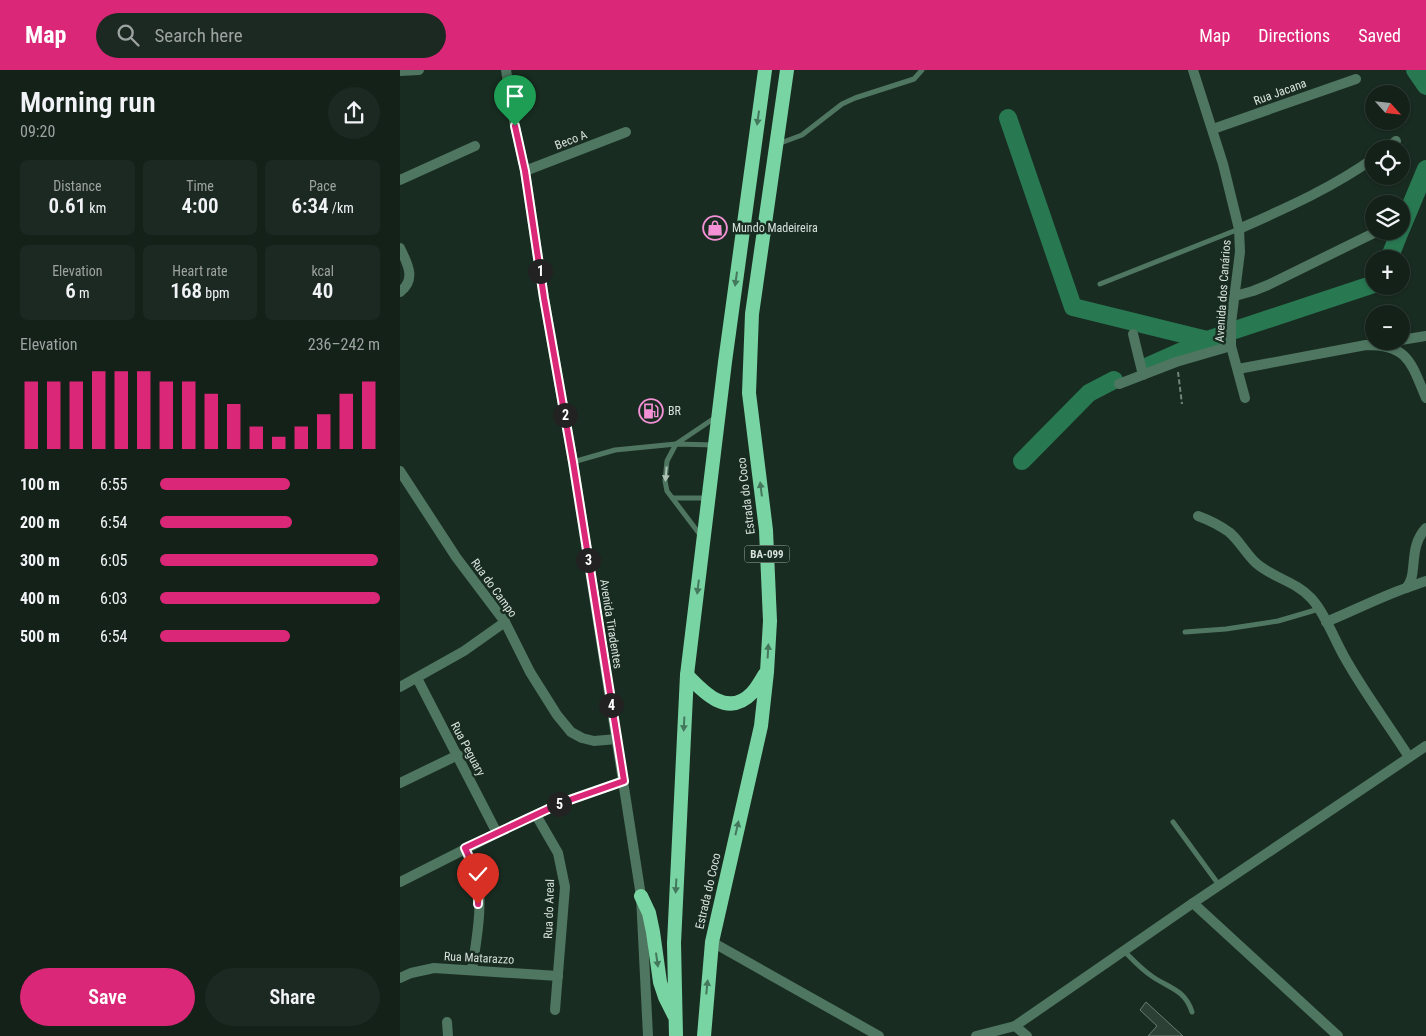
<!DOCTYPE html>
<html lang="en">
<head>
<meta charset="utf-8">
<style>
	body { margin:0; font-family:"Roboto Condensed",sans-serif; background:#1c2922; color:#f1f3f6; height:100vh; display:flex; flex-direction:column; font-size:19px; white-space:nowrap }
	* { box-sizing:border-box; margin:0 }
	p { font-size:16px; color:#9da3a2 }
	.icon { flex:none; width:28px; height:28px; fill:none; stroke:currentColor; stroke-width:2; stroke-linecap:round; stroke-linejoin:round }
	.map { position:relative; flex:1; overflow:hidden }
	.sheet { display:flex; flex-direction:column; background:#132119; width:400px }
	.sheet>* { flex:none }
	.needle { width:32px; rotate:117deg }
	.tools { position:absolute; left:965px; top:15px; display:grid; gap:10px }
	.tools a { display:grid; place-items:center; width:45px; height:45px; border-radius:50%; background:#132119; box-shadow:0 1px 4px #0004,0 0 0 1px #323e38; font-size:25px }
	.pin { position:absolute; display:grid; place-items:center; width:42px; height:42px; color:#fff; margin:-51px -21px; border-radius:50% 50% 50% 0; rotate:-45deg; box-shadow:0 0 5px #0007 }
	.pin .icon { rotate:45deg }
	.km { position:absolute; width:25px; height:25px; margin:-12px; border-radius:50%; background:#222; color:#fff; font-size:14px; line-height:25px; text-align:center }
	.round { display:grid; place-items:center; flex:none; width:52px; height:52px; border-radius:26px; background:#1c2922 }
	.head { display:flex; align-items:center; justify-content:space-between; height:85px; padding:0 20px }
	h1 { font-size:28px; font-weight:600; line-height:38px }
	.metrics { display:grid; grid-template-columns:repeat(3,1fr); gap:8px; height:85px; padding:5px 20px }
	.metrics div { display:grid; align-content:center; border-radius:8px; background:#1c2922; text-align:center }
	.metrics b { font-size:21px; font-weight:600 }
	.metrics small { font-size:14px; font-weight:400 }
	.metrics p { font-size:14px }
	.chart { height:140px; padding:10px 20px }
	.chart p { display:flex; justify-content:space-between }
	.chart svg { width:100%; height:90px; margin-top:5px; stroke:#db2777; stroke-width:6 }
	.cta { display:flex; gap:10px; margin-top:auto; padding:10px 20px }
	.cta a { flex:1; height:58px; border-radius:30px; background:#db2777; color:#fff; font-size:20px; font-weight:600; line-height:58px; text-align:center }
	.cta a+a { background:#1c2922; color:#f1f3f6 }
	ul { padding:0 20px; list-style:none; font-size:16px }
	li { display:grid; grid-template-columns:80px 60px 1fr; align-items:center; height:38px }
	li i { height:12px; border-radius:6px; background:#db2777 }
	header { display:flex; align-items:center; gap:30px; box-sizing:border-box; height:70px; padding:0 25px; background:#db2777; color:#fff }
	header strong { font-size:24px }
	nav { display:flex; gap:28px; margin-inline-start:auto; font-size:18px }
	.search { width:350px; height:45px; background:#1c2922; display:flex; align-items:center; gap:12px; box-sizing:border-box; padding:0 18px; border-radius:28px; color:#9da3a2; font-size:19px }
	main { display:flex; flex:1; min-height:0 }
	.map>svg:first-child { display:block }
	.lines { fill:none; stroke-linecap:round; stroke-linejoin:round }
	.river { stroke:#287852; stroke-width:18 }
	.building { fill:#2c4035; stroke:#687e71 }
	.path { stroke:#73837a; stroke-width:2; stroke-dasharray:5 2.5; stroke-linecap:butt }
	.service { stroke:#4f7660; stroke-width:5 }
	.minor { stroke:#4f7660; stroke-width:10 }
	.tertiary { stroke:#4f7660; stroke-width:10 }
	.trunk { stroke:#78d4a3; stroke-width:14 }
	.oneway { fill:#44785c }
	.oneway2 { fill:#aec2b6 }
	.route-casing { stroke:#fff; stroke-width:10 }
	.route { stroke:#db2777; stroke-width:6 }
	.labels { text-anchor:middle; stroke-width:5; stroke-linejoin:round; paint-order:stroke }
	.shield { fill:#192c21; stroke:#9daba3; stroke-width:1 }
	.shield-label { font-size:11px; font-weight:bold; fill:#d6e2db }
	.street-label { font-size:12px; fill:#d6e2db; stroke:#192c21 }
	.poi-label { font-size:12px; fill:#d6e2db; stroke:#192c21; text-anchor:start }
</style>
</head>
<body>
<header>
<strong>Map</strong>
<div class="search"><svg class="icon" aria-label="search" viewBox="0 0 24 24"><circle cx="10" cy="10" r="6"/><path d="M15 15l6 6"/></svg>Search here</div>
<nav><a>Map</a><a>Directions</a><a>Saved</a></nav>
</header>
<main>
<section class="sheet">
<div class="head"><div><h1>Morning run</h1><p>09:20</p></div><a class="round"><svg class="icon" aria-label="share" viewBox="0 0 24 24"><path d="M12 15V3M7 8l5-5 5 5M5 13v7h14v-7"/></svg></a></div>
<div class="metrics">
<div><p>Distance</p><b>0.61<small> km</small></b></div>
<div><p>Time</p><b>4:00</b></div>
<div><p>Pace</p><b>6:34<small> /km</small></b></div>
</div>
<div class="metrics">
<div><p>Elevation</p><b>6<small> m</small></b></div>
<div><p>Heart rate</p><b>168<small> bpm</small></b></div>
<div><p>kcal</p><b>40</b></div>
</div>
<div class="chart"><p><span>Elevation</span>236–242 m</p>
<svg viewBox="0 0 160 44" preserveAspectRatio="none"><path d="M5 44V11M15 44V11M25 44V11M35 44V6M45 44V6M55 44V6M65 44V11M75 44V11M85 44V17M95 44V22M105 44V33M115 44V38M125 44V33M135 44V27M145 44V17M155 44V11"/></svg>
</div>
<ul>
<li><b>100 m</b>6:55<i style="width:59%"></i></li>
<li><b>200 m</b>6:54<i style="width:60%"></i></li>
<li><b>300 m</b>6:05<i style="width:99%"></i></li>
<li><b>400 m</b>6:03<i style="width:100%"></i></li>
<li><b>500 m</b>6:54<i style="width:59%"></i></li>
</ul>
<div class="cta"><a>Save</a><a>Share</a></div>
</section>
<div class="map">
<svg width="1026" height="966" viewBox="0 0 1026 966">
	<rect width="100%" height="100%" fill="#192c21"/>
	<g class="lines">
		<g class="river">
			<path d="M1015,0L1026,16"/>
			<path d="M608,48L673,237L807,270L819,266"/>
			<path d="M1001,159L1026,99"/>
			<path d="M989,189L1000,161"/>
			<path d="M835,260L974,214"/>
			<path d="M746,297L807,270"/>
			<path d="M622,391L689,323L714,310"/>
		</g>
	</g>
	<path class="building" d="M746,932L783,966H748L757,956L740,940Z"/>
	<g class="lines">
		<path class="path" d="M778,302L782,334"/>
		<g class="service">
			<path d="M378,74L402,65L442,34L455,28L514,9L522,0"/>
			<path d="M700,214L839,159"/>
			<path d="M173,392L215,380L276,374L315,375"/>
			<path d="M273,428H308"/>
			<path d="M301,466L267,421L265,411L267,391L276,374L316,347"/>
			<path d="M785,562L826,559L878,551L919,539"/>
			<path d="M773,752L819,815"/>
			<path d="M724,881C733,890 742,900 753,907C771,919 785,920 792,942"/>
		</g>
		<g class="minor">
			<path d="M793,0L823,94L839,159L840,182L831,253V276L845,328"/>
			<path d="M0,1L19,0"/>
			<path d="M813,59L956,9"/>
			<path d="M986,79L996,71"/>
			<path d="M125,101L226,62"/>
			<path d="M0,110L75,76"/>
			<path d="M839,159C886,138 932,118 974,88"/>
			<path d="M0,178C7,193 17,209 0,222"/>
			<path d="M835,226L853,221L868,215L978,161"/>
			<path d="M733,264L743,305"/>
			<path d="M1001,270L1026,266"/>
			<path d="M838,299L966,275C1009,275 1011,293 1026,328"/>
			<path d="M719,314L776,292L831,276"/>
			<path d="M0,401L56,487L105,552L130,602L157,645L171,662L182,668L194,671L217,669"/>
			<path d="M798,446C809,450 819,455 829,462C839,470 846,484 856,493C873,508 895,511 911,528C925,543 934,569 945,588C964,622 988,654 1009,687"/>
			<path d="M1006,518L1026,511"/>
			<path d="M926,552C953,541 978,528 1006,518C1019,505 1007,478 1026,458"/>
			<path d="M17,608L97,763"/>
			<path d="M0,617L64,581L105,552"/>
			<path d="M0,713L58,685"/>
			<path d="M136,745L158,783L165,817L155,940"/>
			<path d="M65,779C68,786 72,793 75,800C85,827 76,872 72,900"/>
			<path d="M0,812L97,763L161,733L224,711"/>
			<path d="M793,833L938,966"/>
			<path d="M312,872L479,966"/>
			<path d="M0,908L11,903L34,898L158,906"/>
			<path d="M47,952L48,966"/>
			<path d="M615,956L627,966"/>
			<path d="M576,966L615,956L793,833L1026,676"/>
		</g>
		<path class="tertiary" d="M106,0L115,56L125,101L144,228L173,392L241,826L248,966"/>
		<g class="trunk">
			<path d="M287,605C304,623 328,648 352,623C357,618 361,610 365,604"/>
			<path d="M241,826L249,843L253,862L260,912L265,927L274,945"/>
			<path d="M276,966L274,873L287,605L325,292L365,0"/>
			<path d="M304,966L312,872L361,656L367,602L370,551L366,460L349,323L352,244L387,0"/>
		</g>
	</g>
	<defs><path id="oneway-solid" d="M-6-.8H1V-3.2L6.5 0L1 3.2V.8H-6Z" transform="scale(1.25)"/></defs>
	<g class="oneway">
		<use href="#oneway-solid" transform="translate(358 48) rotate(98)"/>
		<use href="#oneway-solid" transform="translate(336 209) rotate(98)"/>
		<use href="#oneway-solid" transform="translate(361 419) rotate(-97)"/>
		<use href="#oneway-solid" transform="translate(298 517) rotate(97)"/>
		<use href="#oneway-solid" transform="translate(368 581) rotate(-87)"/>
		<use href="#oneway-solid" transform="translate(284 654) rotate(93)"/>
		<use href="#oneway-solid" transform="translate(337 758) rotate(-77)"/>
		<use href="#oneway-solid" transform="translate(276 816) rotate(93)"/>
		<use href="#oneway-solid" transform="translate(257 890) rotate(82)"/>
		<use href="#oneway-solid" transform="translate(307 917) rotate(-84)"/>
	</g>
	<use class="oneway2" href="#oneway-solid" transform="translate(266 404) rotate(95)"/>
	<g class="lines">
		<g class="route-casing">
			<path id="route" d="M78,834C79,811 75,799 65,778L161,733L224,711L173,392L144,228L125,101L115,56"/>
		</g>
		<use href="#route" class="route"/>
	</g>
	<defs>
		<g id="shop-ring" transform="scale(1.25)"><circle r="9.5" fill="#192c21" stroke="#f391d6" stroke-width="1.5"/><path d="M-5-2.5h2.3a2.7 3.5 0 0 1 5.4 0H5L5.5 6h-11ZM-1.5-2.5h3a1.5 2.3 0 0 0-3 0Z" fill="#f391d6"/></g>
		<g id="fuel-ring" transform="scale(1.25)"><circle r="9.5" fill="#192c21" stroke="#f391d6" stroke-width="1.5"/><path d="M-5.5-6h7V0h2V4h1.3V-2.5L3-4.5l.8-.8L6-3V5H2.5V1h-1V6h-7ZM-4.2-4.7v3.2H.2V-4.7Z" fill="#f391d6"/></g>
	</defs>
	<g fill-rule="evenodd">
		<use href="#shop-ring" x="315" y="158"/>
		<use href="#fuel-ring" x="251" y="341"/>
	</g>
	<g class="labels">
		<rect class="shield" x="344.5" y="475.5" width="45" height="17" rx="4"/>
		<g class="shield-label">
			<text x="367" y="488">BA-099</text>
		</g>
		<g class="street-label">
			<text transform="translate(880 22) rotate(-20)" y="4">Rua Jacana</text>
			<text transform="translate(171 70) rotate(-21)" y="4">Beco A</text>
			<text transform="translate(823 221) rotate(-86)" y="4">Avenida dos Canários</text>
			<text transform="translate(346 426) rotate(-97)" y="4">Estrada do Coco</text>
			<text transform="translate(94 518) rotate(54)" y="4">Rua do Campo</text>
			<text transform="translate(211 554) rotate(81)" y="4">Avenida Tiradentes</text>
			<text transform="translate(68 679) rotate(62)" y="4">Rua Peguary</text>
			<text transform="translate(308 821) rotate(-77)" y="4">Estrada do Coco</text>
			<text transform="translate(149 839) rotate(-88)" y="4">Rua do Areal</text>
			<text transform="translate(79 888) rotate(3)" y="4">Rua Matarazzo</text>
		</g>
		<g class="poi-label">
			<text x="332" y="162">Mundo Madeireira</text>
			<text x="268" y="345">BR</text>
		</g>
	</g>
</svg>
<div class="tools">
<a><svg class="needle" viewBox="-14 -14 28 28"><path d="M0-13l5 13h-10z" fill="#e53935"/><path d="M0 13l5-13h-10z" fill="#9da3a2"/></svg></a>
<a><svg class="icon" aria-label="locate" viewBox="0 0 24 24"><circle cx="12" cy="12" r="6"/><path d="M12 2v4M12 18v4M2 12h4M18 12h4"/></svg></a>
<a><svg class="icon" aria-label="layers" viewBox="0 0 24 24"><path d="M12 4l9 5-9 5-9-5zM3 14l9 5 9-5"/></svg></a>
<a>+</a>
<a>−</a>
</div>
<div class="pin" style="left:115px;top:56px;background:#1e9e55"><svg class="icon" aria-label="arrive" viewBox="0 0 24 24"><path d="M6 21V4h12l-3 4 3 4H6"/></svg></div>
<div class="pin" style="left:78px;top:834px;background:#d93025"><svg class="icon" aria-label="check" viewBox="0 0 24 24"><path d="M5 12l5 5 9-10"/></svg></div>
<b class="km" style="left:140px;top:201px">1</b>
<b class="km" style="left:165px;top:345px">2</b>
<b class="km" style="left:188px;top:490px">3</b>
<b class="km" style="left:211px;top:635px">4</b>
<b class="km" style="left:159px;top:734px">5</b>
</div>
</main>
</body>
</html>
